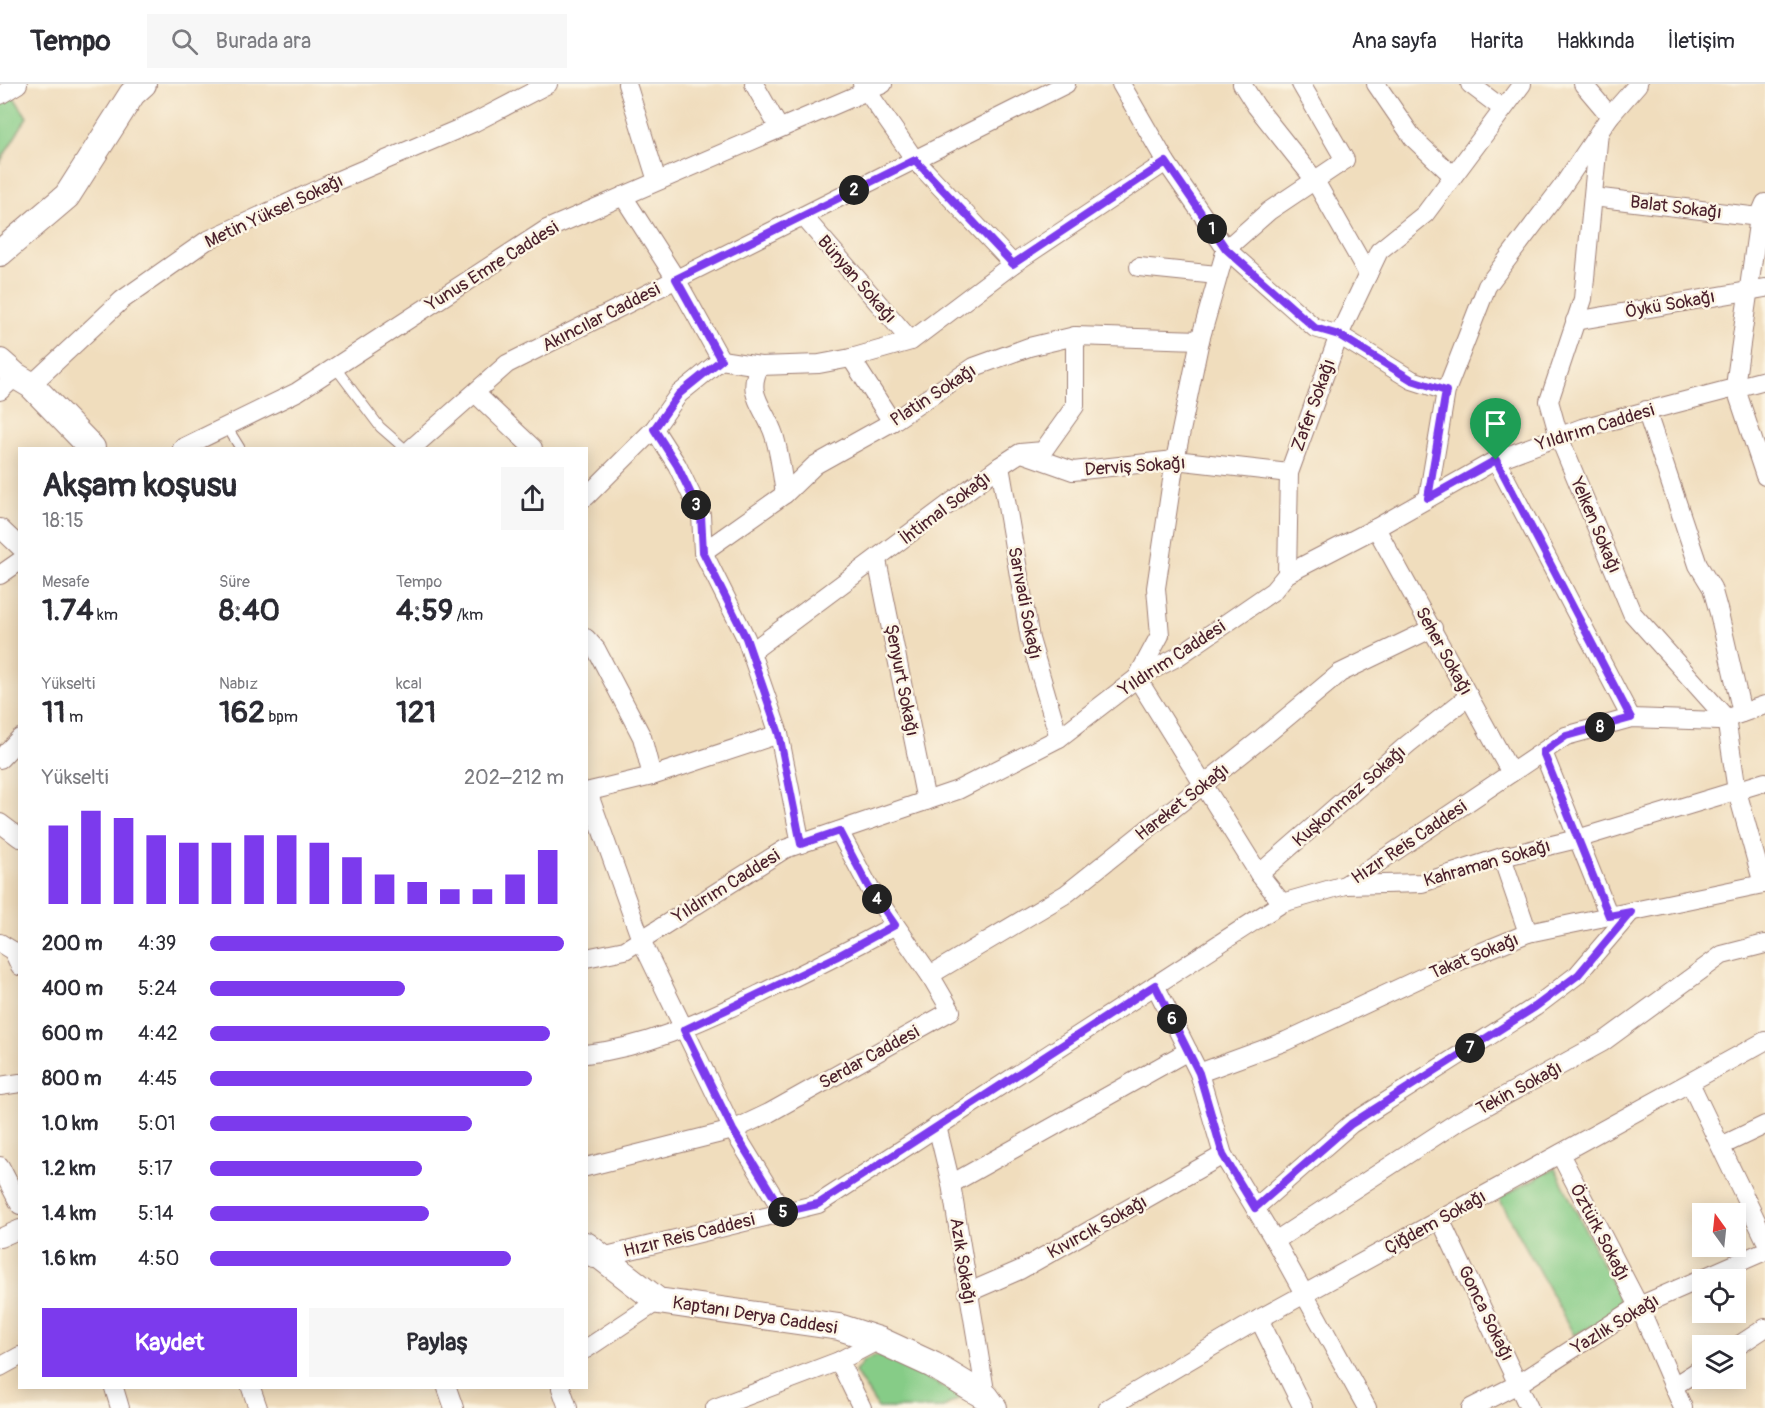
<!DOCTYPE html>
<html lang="tr">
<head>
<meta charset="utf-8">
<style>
	body { margin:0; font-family:Pangolin,sans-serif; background:#f7f7f7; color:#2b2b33; height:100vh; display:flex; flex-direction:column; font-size:22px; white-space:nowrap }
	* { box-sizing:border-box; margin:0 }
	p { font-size:20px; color:#7c7c81 }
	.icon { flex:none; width:33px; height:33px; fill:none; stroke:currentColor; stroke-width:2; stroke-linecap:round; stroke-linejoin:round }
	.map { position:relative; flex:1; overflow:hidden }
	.drawer { position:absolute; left:18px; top:363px; width:570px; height:942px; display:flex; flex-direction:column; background:#fff; border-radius:0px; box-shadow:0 3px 15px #0003 }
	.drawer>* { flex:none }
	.needle { width:39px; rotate:345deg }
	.buttons { position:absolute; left:1692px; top:1119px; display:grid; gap:12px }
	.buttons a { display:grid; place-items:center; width:54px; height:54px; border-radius:0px; background:#fff; box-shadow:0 3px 15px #0003; font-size:30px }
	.pin { position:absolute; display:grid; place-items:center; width:51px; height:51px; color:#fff; margin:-62px -26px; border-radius:50% 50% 50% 0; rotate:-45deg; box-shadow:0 0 6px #0007 }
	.pin .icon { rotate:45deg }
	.km { position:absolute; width:30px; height:30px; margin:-15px; border-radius:50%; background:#222; color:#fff; font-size:16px; line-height:30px; text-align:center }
	.round { display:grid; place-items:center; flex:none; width:63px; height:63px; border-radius:0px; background:#f7f7f7 }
	.headline { display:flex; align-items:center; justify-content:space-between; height:102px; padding:0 24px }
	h1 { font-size:33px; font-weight:800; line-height:45px }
	.stats { display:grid; grid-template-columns:repeat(3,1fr); gap:9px; height:102px; padding:6px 24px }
	.stats div { display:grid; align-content:center }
	.stats b { font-size:30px; font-weight:800 }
	.stats small { font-size:16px; font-weight:400 }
	.stats p { font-size:16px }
	.chart { height:168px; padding:12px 24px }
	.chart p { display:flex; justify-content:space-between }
	.chart svg { width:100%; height:108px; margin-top:6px; stroke:#7c3aed; stroke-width:6 }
	.primary-button { display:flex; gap:12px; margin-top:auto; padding:12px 24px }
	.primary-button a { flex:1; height:69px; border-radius:0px; background:#7c3aed; color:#fff; font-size:24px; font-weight:800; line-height:69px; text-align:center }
	.primary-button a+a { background:#f7f7f7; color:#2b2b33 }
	ul { padding:0 24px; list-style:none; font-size:20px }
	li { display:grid; grid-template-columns:96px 72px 1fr; align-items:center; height:45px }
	li i { height:15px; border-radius:8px; background:#7c3aed }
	header { display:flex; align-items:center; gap:36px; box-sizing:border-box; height:84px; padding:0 30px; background:#fff; border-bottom:2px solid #e1e1e2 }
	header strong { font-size:28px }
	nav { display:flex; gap:33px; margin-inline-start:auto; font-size:21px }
	.search { width:420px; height:54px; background:#f7f7f7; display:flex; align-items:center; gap:15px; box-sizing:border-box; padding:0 21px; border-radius:0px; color:#7c7c81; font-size:22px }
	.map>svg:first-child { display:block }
	.green { fill:#86cc87; stroke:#687659; stroke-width:1.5 }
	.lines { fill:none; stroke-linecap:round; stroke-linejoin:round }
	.lane-casing { stroke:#9d7e74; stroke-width:11 }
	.street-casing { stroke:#9d7e74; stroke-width:20 }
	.secondary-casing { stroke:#9d7e74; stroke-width:28 }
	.lane { stroke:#fff; stroke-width:9 }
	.street { stroke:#fff; stroke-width:18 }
	.secondary { stroke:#fff; stroke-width:26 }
	.route-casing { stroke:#fff; stroke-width:12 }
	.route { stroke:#7c3aed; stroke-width:8 }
	.labels { text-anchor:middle; stroke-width:5; stroke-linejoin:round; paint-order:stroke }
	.street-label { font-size:18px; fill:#4a1f2b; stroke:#fcf5e5 }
</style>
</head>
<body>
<header>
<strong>Tempo</strong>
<div class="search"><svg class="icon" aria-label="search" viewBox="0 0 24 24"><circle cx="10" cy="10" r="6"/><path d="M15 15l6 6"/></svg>Burada ara</div>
<nav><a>Ana sayfa</a><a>Harita</a><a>Hakkında</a><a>İletişim</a></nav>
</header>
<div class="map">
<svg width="1765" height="1324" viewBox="0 0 1765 1324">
	<rect width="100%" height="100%" fill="#fcf5e5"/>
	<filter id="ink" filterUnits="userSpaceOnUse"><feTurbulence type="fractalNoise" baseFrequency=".0167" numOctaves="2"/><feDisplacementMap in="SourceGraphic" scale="12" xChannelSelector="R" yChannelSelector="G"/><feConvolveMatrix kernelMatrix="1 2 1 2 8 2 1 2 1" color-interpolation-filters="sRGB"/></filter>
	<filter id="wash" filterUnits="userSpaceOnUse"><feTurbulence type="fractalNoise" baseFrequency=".008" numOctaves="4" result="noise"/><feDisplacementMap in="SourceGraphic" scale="24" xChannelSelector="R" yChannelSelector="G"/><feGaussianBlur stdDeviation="1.35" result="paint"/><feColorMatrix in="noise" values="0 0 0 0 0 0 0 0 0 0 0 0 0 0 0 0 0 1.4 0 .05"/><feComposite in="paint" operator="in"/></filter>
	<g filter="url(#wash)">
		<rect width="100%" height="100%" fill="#f0ddbd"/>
		<g class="green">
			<path d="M13,12L27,33L0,78V20Z"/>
			<path d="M1555,1084L1623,1222L1617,1230L1574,1251L1499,1114Z"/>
			<path d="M875,1272L888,1273L962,1313L942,1324H878L855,1288L863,1277Z"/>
		</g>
	</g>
	<g filter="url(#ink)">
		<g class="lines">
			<g class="lane-casing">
				<g id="lane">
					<path d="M335,283L380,343L404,364"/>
					<path d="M227,343L240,364"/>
				</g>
			</g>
			<g class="street-casing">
				<g id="street">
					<path d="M627,0L657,97"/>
					<path d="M754,0L779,44"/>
					<path d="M862,0L915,76L1013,180"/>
					<path d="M1121,0L1166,78L1226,165L1315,244L1339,251L1412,296L1446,307"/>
					<path d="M1242,0L1256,22L1314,95L1368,190"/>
					<path d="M1376,0L1413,54L1453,92"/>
					<path d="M1470,0L1503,25"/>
					<path d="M1583,0L1610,32"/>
					<path d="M0,11L18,0"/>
					<path d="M1599,48L1583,215L1549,317L1559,353L1632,529L1726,634L1737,707L1763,800H1765"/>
					<path d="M623,112L676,195L721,276"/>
					<path d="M1593,113L1759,133"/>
					<path d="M1765,119L1759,133L1735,302L1765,392"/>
					<path d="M803,132L911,257"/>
					<path d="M1139,183L1217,191"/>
					<path d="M1575,237L1765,204"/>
					<path d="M851,274L892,338"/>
					<path d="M760,282C744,310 766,325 774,351C780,370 782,391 785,410"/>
					<path d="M31,301L122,216L206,157L334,98L475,38L548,0"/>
					<path d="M0,307L16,292"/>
					<path d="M475,309L533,364"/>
					<path d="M1646,326L1698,481L1712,504L1719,529L1742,629"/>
					<path d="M654,345L677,381L701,431L703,468L746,554L779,650L801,760"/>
					<path d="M182,364L297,308L547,145L883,0"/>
					<path d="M412,364L507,280L1066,0"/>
					<path d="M1025,370L1073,387L1175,376L1289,389"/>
					<path d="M1496,376L1631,634"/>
					<path d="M1000,382L1030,555L1059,654"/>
					<path d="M586,413L654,345L679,310L721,276L760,282L819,280L851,274L911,257L1013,180L1166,78"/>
					<path d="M1428,414L1446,307L1487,202L1562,103L1610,32L1638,0"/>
					<path d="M0,444L20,463"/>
					<path d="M1376,444L1511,689"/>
					<path d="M703,468L785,410L815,381L892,338L974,283L1029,263L1075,252L1200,256"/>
					<path d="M877,476L926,717"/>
					<path d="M1287,490L1289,389L1339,251L1379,167L1425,130L1522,0"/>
					<path d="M0,491L20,477"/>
					<path d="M586,554L596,565L642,653L652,692"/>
					<path d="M751,568L1000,382L1020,369L1043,367L1075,322V252"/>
					<path d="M1543,668L1609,832"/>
					<path d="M0,675L20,654"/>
					<path d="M586,708L652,692L779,650"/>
					<path d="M588,708L641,856L733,1046L783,1128"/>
					<path d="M0,739L20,754"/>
					<path d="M1502,773L1528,849"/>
					<path d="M1259,790L1137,594L1160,551L1156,504L1175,376L1200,256L1226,165L1269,127L1345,76L1301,0"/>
					<path d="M1345,801L1422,799L1502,773L1577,755L1765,698"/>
					<path d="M1282,819L1259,790L1408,660L1469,612"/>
					<path d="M0,859L13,867L20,882"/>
					<path d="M586,874L625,866L785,765L958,706L1059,654L1137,594L1177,573L1273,507L1287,490L1376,444L1496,376L1582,344L1765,296"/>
					<path d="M930,891L1066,810L1262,654L1340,589L1433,544"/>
					<path d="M1155,901L1199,989L1223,1071L1275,1157L1367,1324"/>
					<path d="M586,970C649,963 704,936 760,910C805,888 851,866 895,841"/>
					<path d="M1199,989L1286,957L1440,885L1528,849L1763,800"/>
					<path d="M1690,999L1765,1155"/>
					<path d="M0,1002L20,999"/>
					<path d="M937,1042L951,1100L986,1313"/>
					<path d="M1721,1062L1765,1041"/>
					<path d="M1560,1070L1639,1222L1683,1324"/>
					<path d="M0,1082L20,1121"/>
					<path d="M586,1083L733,1046L769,1029L951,927L930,891L869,803L839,747"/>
					<path d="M951,1100L1188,967"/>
					<path d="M1255,1124L1351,1040L1535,923L1577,891L1631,828"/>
					<path d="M1440,1135L1529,1324"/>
					<path d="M0,1154L20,1145"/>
					<path d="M1275,1157L1457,1038L1603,958L1722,871L1765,860"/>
					<path d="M594,1175L818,1120L1282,819L1345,801L1566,652L1631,634L1719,637L1765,621"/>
					<path d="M967,1209L1020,1186L1223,1071"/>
					<path d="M1259,1235L1303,1324"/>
					<path d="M1736,1263L1765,1244"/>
					<path d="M586,1265L658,1217"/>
					<path d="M839,1277L862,1324"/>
					<path d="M0,1283L20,1272"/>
					<path d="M1674,1302L1702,1284"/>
					<path d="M114,1304L120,1324"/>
					<path d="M251,1304L258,1324"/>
					<path d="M447,1304L454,1324"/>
					<path d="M561,1304L568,1324"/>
					<path d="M715,1324L839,1277L879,1256"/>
					<path d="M1108,1324L1259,1235L1765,957"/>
					<path d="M1471,1324L1520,1299L1639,1222L1765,1167"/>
				</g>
			</g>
			<g class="secondary-casing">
				<g id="secondary">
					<path d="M0,169L67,112L132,10L143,0"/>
					<path d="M0,278L16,292L31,301L92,364"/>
					<path d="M586,1161L658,1217L839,1243L879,1256L933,1281L986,1313L994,1324"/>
				</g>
			</g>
			<use href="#lane" class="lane"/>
			<use href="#street" class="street"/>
			<use href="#secondary" class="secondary"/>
		</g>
	</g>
	<g class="lines" filter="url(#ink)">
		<g class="route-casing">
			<path id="route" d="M915,76L1013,180L1166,78L1226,165L1315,244L1339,251L1412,296L1446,307L1428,414L1496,376L1631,634L1566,652L1543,668L1609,832L1631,828L1578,891L1535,923L1351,1040L1255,1124L1223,1071L1199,989L1155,901L818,1120L783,1128L733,1046L684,946L836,873L895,841L868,802L839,747L801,760L779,650L746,554L703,468L701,431L677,381L654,345L679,310L721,276L676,195Z"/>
		</g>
		<use href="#route" class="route"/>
	</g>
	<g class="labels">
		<g class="street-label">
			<text transform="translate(1676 123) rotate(7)" y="6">Balat Sokağı</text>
			<text transform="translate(274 127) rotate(-25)" y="6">Metin Yüksel Sokağı</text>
			<text transform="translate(492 182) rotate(-32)" y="6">Yunus Emre Caddesi</text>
			<text transform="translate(857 195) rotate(49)" y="6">Bünyan Sokağı</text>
			<text transform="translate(1670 220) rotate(-10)" y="6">Öykü Sokağı</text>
			<text transform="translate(601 233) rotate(-27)" y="6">Akıncılar Caddesi</text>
			<text transform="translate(933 311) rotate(-33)" y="6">Platin Sokağı</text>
			<text transform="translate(1313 321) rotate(-70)" y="6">Zafer Sokağı</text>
			<text transform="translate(1595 343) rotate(-17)" y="6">Yıldırım Caddesi</text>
			<text transform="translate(1135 382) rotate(-4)" y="6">Derviş Sokağı</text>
			<text transform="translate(945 424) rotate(-37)" y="6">İhtimal Sokağı</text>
			<text transform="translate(1596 441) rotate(67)" y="6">Yelken Sokağı</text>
			<text transform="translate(1025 519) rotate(79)" y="6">Sarıvadi Sokağı</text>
			<text transform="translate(1444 567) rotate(61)" y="6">Seher Sokağı</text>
			<text transform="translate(1172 574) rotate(-33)" y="6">Yıldırım Caddesi</text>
			<text transform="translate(902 596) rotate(79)" y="6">Şenyurt Sokağı</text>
			<text transform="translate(1349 712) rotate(-41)" y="6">Kuşkonmaz Sokağı</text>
			<text transform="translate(1182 718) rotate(-38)" y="6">Hareket Sokağı</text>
			<text transform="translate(1409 758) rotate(-34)" y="6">Hızır Reis Caddesi</text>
			<text transform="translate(1487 779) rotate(-16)" y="6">Kahraman Sokağı</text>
			<text transform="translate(726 802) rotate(-32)" y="6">Yıldırım Caddesi</text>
			<text transform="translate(1474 872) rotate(-22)" y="6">Takat Sokağı</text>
			<text transform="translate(869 973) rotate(-29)" y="6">Serdar Caddesi</text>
			<text transform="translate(1519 1004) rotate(-28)" y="6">Tekin Sokağı</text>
			<text transform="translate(1435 1138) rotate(-29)" y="6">Çiğdem Sokağı</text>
			<text transform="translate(1097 1143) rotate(-29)" y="6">Kıvırcık Sokağı</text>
			<text transform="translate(1600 1148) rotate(62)" y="6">Öztürk Sokağı</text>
			<text transform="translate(689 1151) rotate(-14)" y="6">Hızır Reis Caddesi</text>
			<text transform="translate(963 1177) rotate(81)" y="6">Azık Sokağı</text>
			<text transform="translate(1486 1229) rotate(64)" y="6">Gonca Sokağı</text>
			<text transform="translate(755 1231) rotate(9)" y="6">Kaptanı Derya Caddesi</text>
			<text transform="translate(1615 1240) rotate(-31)" y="6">Yazlık Sokağı</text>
		</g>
	</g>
</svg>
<div class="buttons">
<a><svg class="needle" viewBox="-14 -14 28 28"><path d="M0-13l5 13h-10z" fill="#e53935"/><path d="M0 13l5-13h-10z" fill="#7c7c81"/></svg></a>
<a><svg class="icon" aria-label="locate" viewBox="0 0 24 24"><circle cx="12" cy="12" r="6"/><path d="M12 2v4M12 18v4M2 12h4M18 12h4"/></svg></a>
<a><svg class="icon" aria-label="layers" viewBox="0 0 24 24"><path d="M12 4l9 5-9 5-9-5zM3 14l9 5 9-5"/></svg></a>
</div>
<div class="pin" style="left:1496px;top:376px;background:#1e9e55"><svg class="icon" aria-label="arrive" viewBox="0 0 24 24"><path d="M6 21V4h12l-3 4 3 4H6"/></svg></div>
<b class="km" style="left:1212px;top:145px">1</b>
<b class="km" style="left:854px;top:106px">2</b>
<b class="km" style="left:696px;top:421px">3</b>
<b class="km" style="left:877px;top:815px">4</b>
<b class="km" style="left:783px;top:1128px">5</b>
<b class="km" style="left:1172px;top:935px">6</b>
<b class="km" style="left:1470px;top:964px">7</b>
<b class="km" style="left:1600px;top:643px">8</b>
<section class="drawer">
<div class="headline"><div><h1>Akşam koşusu</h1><p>18:15</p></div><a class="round"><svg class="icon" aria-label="share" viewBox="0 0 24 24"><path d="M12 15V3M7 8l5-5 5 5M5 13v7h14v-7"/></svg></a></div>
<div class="stats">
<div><p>Mesafe</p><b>1.74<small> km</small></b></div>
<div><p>Süre</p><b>8:40</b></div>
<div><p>Tempo</p><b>4:59<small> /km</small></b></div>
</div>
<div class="stats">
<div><p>Yükselti</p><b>11<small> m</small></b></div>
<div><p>Nabız</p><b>162<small> bpm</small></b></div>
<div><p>kcal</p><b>121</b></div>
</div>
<div class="chart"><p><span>Yükselti</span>202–212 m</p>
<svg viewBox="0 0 160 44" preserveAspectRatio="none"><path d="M5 44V12M15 44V6M25 44V9M35 44V16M45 44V19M55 44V19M65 44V16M75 44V16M85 44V19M95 44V25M105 44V32M115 44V35M125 44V38M135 44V38M145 44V32M155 44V22"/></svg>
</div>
<ul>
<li><b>200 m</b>4:39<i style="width:100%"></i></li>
<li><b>400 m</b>5:24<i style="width:55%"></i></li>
<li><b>600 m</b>4:42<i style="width:96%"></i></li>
<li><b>800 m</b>4:45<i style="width:91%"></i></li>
<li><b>1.0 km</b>5:01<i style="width:74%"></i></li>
<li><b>1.2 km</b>5:17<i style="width:60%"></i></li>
<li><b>1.4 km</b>5:14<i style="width:62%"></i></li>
<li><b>1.6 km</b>4:50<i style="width:85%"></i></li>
</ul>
<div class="primary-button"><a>Kaydet</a><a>Paylaş</a></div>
</section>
</div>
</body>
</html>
